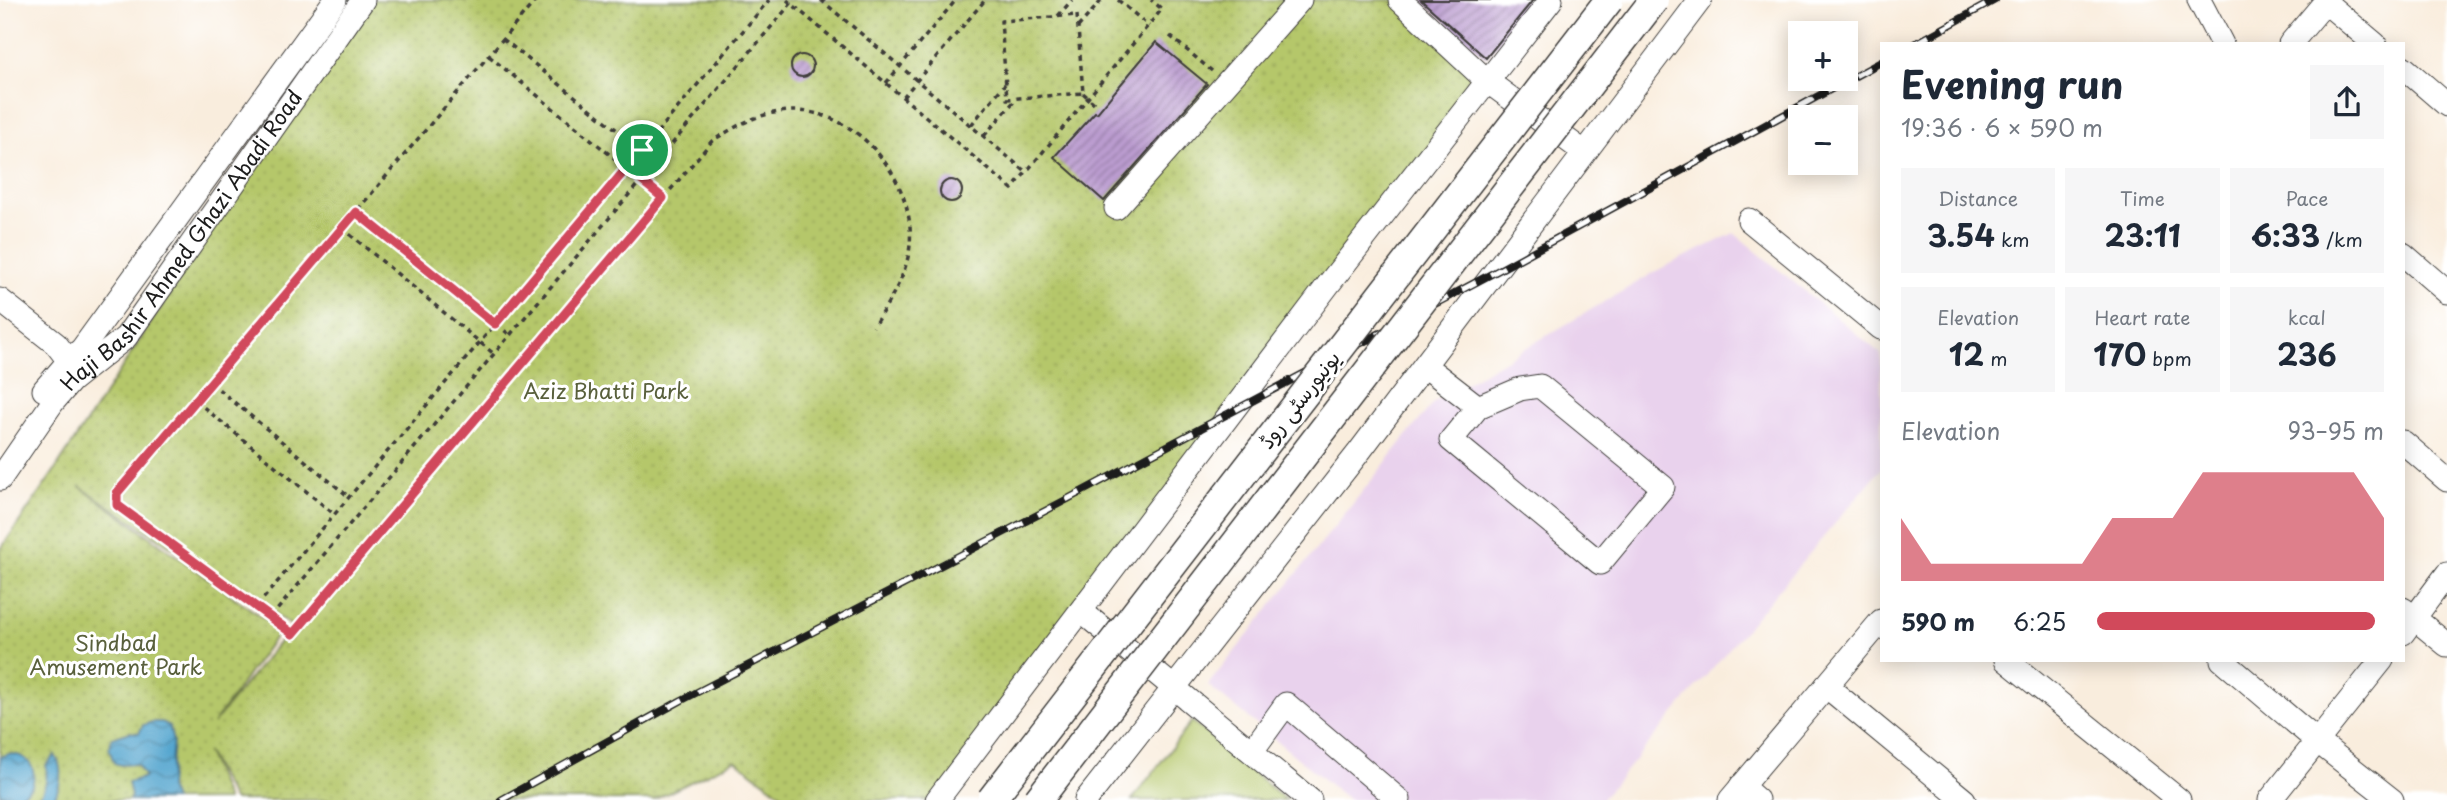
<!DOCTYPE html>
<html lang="en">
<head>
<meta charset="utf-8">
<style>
	body { margin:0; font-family:"Playpen Sans","Playpen Sans Arabic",sans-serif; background:#f6f6f7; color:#1f2937; height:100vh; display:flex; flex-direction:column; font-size:26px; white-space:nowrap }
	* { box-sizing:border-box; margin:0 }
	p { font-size:23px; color:#747a83 }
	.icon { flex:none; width:38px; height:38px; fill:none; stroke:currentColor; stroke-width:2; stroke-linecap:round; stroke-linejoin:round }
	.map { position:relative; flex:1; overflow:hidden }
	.panel { position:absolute; left:1880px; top:42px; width:525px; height:620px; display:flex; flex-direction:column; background:#fff; border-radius:0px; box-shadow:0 4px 18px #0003 }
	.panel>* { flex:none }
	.fabs { position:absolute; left:1788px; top:21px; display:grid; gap:14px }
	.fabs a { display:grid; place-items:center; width:70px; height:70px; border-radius:0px; background:#fff; box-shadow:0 4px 18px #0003; font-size:35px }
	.pin { position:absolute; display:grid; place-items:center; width:60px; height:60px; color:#fff; margin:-30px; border:4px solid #fff; border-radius:50%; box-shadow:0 2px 7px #0007 }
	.round { display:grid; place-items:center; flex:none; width:74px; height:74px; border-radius:0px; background:#f6f6f7 }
	.head { display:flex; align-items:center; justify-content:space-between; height:119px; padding:0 21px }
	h1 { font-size:38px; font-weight:700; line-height:52px }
	.stats { display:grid; grid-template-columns:repeat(3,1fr); gap:10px; height:119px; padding:7px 21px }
	.stats div { display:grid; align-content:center; border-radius:0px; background:#f6f6f7; text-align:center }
	.stats b { font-size:30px; font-weight:700 }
	.stats small { font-size:19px; font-weight:400 }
	.stats p { font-size:19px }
	.chart { height:196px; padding:14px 21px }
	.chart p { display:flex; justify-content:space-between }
	.chart svg { width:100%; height:126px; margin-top:7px; fill:#d1495b; opacity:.7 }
	ul { padding:0 21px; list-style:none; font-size:23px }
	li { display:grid; grid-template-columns:112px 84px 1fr; align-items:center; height:52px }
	li i { height:18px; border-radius:9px; background:#d1495b }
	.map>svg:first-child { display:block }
	.built { fill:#e9d2ed }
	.grass { fill:#b5c76b; stroke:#687244; stroke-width:2 }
	.park { fill:url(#park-dots); stroke:#687244; stroke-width:2; fill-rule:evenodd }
	.water { fill:url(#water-waves); stroke:#386176; stroke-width:2 }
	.building { fill:url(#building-hatch) }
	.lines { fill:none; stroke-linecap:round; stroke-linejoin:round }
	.minor-casing { stroke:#3d3b39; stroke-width:25 }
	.path { stroke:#3d3b39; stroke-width:3.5; stroke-dasharray:5 5; stroke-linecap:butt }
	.minor { stroke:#fff; stroke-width:23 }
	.rail-casing { stroke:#1c1c1c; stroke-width:8 }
	.rail { stroke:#fff; stroke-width:5; stroke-dasharray:16; stroke-linecap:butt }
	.major-bridge-casing { stroke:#3d3b39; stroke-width:31; stroke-linecap:butt }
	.major-bridge { stroke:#fff; stroke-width:28 }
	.route-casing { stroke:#fff; stroke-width:14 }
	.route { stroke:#d1495b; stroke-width:9 }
	.labels { text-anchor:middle; stroke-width:6; stroke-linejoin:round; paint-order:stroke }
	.street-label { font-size:21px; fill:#1c1c1c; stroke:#fff }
	.park-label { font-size:21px; fill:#59603c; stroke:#fff }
</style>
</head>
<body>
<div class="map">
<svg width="2447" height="800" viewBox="0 0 2447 800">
	<defs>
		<pattern id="park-dots" width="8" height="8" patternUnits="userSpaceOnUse" patternTransform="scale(1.75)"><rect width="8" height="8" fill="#b5c76b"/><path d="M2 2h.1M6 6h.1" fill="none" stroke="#9baa5c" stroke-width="1.8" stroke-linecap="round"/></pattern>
		<pattern id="water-waves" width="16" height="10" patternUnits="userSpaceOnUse" patternTransform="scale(1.75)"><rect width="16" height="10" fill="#54a6cf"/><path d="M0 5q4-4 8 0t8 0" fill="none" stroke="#4586a7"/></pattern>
		<pattern id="building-hatch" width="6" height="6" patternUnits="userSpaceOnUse" patternTransform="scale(1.75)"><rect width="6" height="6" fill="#bb9cd0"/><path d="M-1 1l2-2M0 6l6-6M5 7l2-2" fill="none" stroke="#977ea8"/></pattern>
	</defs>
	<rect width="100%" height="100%" fill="#fff"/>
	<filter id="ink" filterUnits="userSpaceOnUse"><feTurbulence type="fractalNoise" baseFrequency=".0143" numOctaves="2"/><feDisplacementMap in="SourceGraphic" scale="14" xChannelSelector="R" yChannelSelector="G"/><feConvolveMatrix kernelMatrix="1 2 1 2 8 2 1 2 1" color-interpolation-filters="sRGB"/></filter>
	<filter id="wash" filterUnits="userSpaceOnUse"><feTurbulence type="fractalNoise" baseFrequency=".00686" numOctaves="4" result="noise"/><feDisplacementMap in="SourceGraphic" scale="28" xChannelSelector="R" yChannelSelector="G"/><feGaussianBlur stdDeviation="1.57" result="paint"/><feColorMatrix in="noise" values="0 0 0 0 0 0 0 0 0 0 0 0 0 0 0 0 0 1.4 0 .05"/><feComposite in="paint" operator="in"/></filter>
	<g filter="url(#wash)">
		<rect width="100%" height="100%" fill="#f9eddd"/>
		<path class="built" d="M1734,233L1881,354V469L1601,800H1349L1208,685L1434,402L1660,269Z"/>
		<path class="grass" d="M1192,721L1286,800H1132Z"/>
		<path class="park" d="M362,0H1396L1488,78L937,800H789L735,760L654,800H233L207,752L227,800H0V550L55,470ZM79,486L292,626L213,724L280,630Z"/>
		<g class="water">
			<path d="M152,722H162L169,726L173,741L169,788L174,800H129L131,796L128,782L145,777L137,764L121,765L114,763L109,748L112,738L130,732L139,733L143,725Z"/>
			<path d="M7,754C27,753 38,767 32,786C23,797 13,800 0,794V757Z"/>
			<path d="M55,755C64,769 61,786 53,800H36C46,790 48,779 46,765Z"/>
		</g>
		<g id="blocks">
			<g class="building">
				<path d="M1421,0H1533L1486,58Z"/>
				<path d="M1156,42L1207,84L1104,201L1054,157L1095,112L1097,113Z"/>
				<circle cx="802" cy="66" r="11"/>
				<circle cx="951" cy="191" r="11"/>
			</g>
		</g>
	</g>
	<g filter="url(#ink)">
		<use href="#blocks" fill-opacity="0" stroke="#3d3b39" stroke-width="2"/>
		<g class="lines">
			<g class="minor-casing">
				<g id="minor">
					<path d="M1400,0L1487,81L1584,152"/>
					<path d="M2199,0L2222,44"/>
					<path d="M2325,2L2375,44"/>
					<path d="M2290,44L2327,0"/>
					<path d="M2403,67L2447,105"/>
					<path d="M1116,208L1300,0"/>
					<path d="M1749,220L1881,328"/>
					<path d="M2403,254L2447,292"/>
					<path d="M0,300L56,344L69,361L80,370"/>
					<path d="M1425,366L1478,407L1520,389L1540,386L1663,487L1600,563L1451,440L1478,407"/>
					<path d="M44,390L69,361L82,349L335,0"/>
					<path d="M2403,442L2447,480"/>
					<path id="s1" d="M0,479L53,402L71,381L126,337L363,0"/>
					<path d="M2403,609L2447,645"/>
					<path d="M1081,611L1310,800"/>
					<path d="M2403,633L2447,574"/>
					<path d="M2006,660L2179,800"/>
					<path d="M2222,660L2317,741L2392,800"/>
					<path d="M1826,686L1964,800"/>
					<path d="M1252,751L1286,704L1399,800"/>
					<path d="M1741,786L1757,800"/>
					<path d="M937,800L1328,285L1551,0"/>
					<path d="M1086,800L1359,452L1700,0"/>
					<path d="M1730,800L1881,621"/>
					<path d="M2270,800L2382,660"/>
				</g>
			</g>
			<g class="path">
				<path d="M536,0L117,493V505L293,634L712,141C738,125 759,112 791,111C857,108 916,181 910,245C907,276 889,301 873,327"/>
				<path d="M787,0L1012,189L1162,9L1151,0"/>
				<path d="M821,0L1026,172"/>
				<path d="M1118,0L1149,26"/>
				<path d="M1077,15L1083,93L1007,99L1001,21Z"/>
				<path d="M1058,16L1072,0"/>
				<path d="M1078,27L1102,0"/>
				<path d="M1170,36L1212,71"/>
				<path d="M503,39L657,162"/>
				<path d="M489,56L663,198"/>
				<path d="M886,83L956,0"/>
				<path d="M1083,93L1094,103"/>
				<path d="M903,97L985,0"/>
				<path d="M971,125L1005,84"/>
				<path d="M984,136L1017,98"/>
				<path d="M356,212L510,335"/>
				<path d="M342,228L494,354"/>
				<path d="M211,383L349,497"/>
				<path d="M196,401L334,514"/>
				<path d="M257,606L769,0"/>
				<path d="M271,617L794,0"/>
			</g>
			<use href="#minor" class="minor"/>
			<g class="rail-casing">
				<g id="rail">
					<path d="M1915,44L1995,0"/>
					<path d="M501,800L682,700L1047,510L1497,271L1881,62"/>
				</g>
			</g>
			<use href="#rail" class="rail"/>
			<g class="major-bridge-casing">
				<g id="major-bridge">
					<path d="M991,800L1609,0"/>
					<path d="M1038,800L1654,0"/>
				</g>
			</g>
			<use href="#major-bridge" class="major-bridge"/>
		</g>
	</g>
	<g class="lines" filter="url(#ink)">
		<g class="route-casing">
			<path id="route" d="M642,150L657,162L641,180L663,198L293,634L117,505V493L356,212L495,324Z"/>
		</g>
		<use href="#route" class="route"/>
	</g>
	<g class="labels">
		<g class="street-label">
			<text dy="7" stroke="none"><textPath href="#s1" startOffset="301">Haji Bashir Ahmed Ghazi Abadi Road</textPath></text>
			<text transform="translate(1300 400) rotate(-52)" y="7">یونیورسٹی روڈ</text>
		</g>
		<g class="park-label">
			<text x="606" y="399">Aziz Bhatti Park</text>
			<text x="116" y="651">Sindbad<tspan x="116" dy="24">Amusement Park</tspan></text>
		</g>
	</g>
</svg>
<div class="fabs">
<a>+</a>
<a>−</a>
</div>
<div class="pin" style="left:642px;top:150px;background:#1e9e55"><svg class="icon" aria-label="arrive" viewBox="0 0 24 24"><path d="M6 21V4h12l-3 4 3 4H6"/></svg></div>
<section class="panel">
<div class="head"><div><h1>Evening run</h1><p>19:36 · 6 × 590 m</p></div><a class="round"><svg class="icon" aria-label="share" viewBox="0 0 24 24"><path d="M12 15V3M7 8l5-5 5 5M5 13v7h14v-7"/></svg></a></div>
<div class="stats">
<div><p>Distance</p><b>3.54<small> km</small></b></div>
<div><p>Time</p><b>23:11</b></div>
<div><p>Pace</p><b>6:33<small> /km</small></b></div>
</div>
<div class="stats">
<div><p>Elevation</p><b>12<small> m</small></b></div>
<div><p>Heart rate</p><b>170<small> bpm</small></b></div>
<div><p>kcal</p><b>236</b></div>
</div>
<div class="chart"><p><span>Elevation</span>93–95 m</p>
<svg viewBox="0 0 160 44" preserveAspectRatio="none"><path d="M0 44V22L10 38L20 38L30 38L40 38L50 38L60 38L70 22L80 22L90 22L100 6L110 6L120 6L130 6L140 6L150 6L160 22V44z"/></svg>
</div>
<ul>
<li><b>590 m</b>6:25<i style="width:97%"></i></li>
</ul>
</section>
</div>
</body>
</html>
